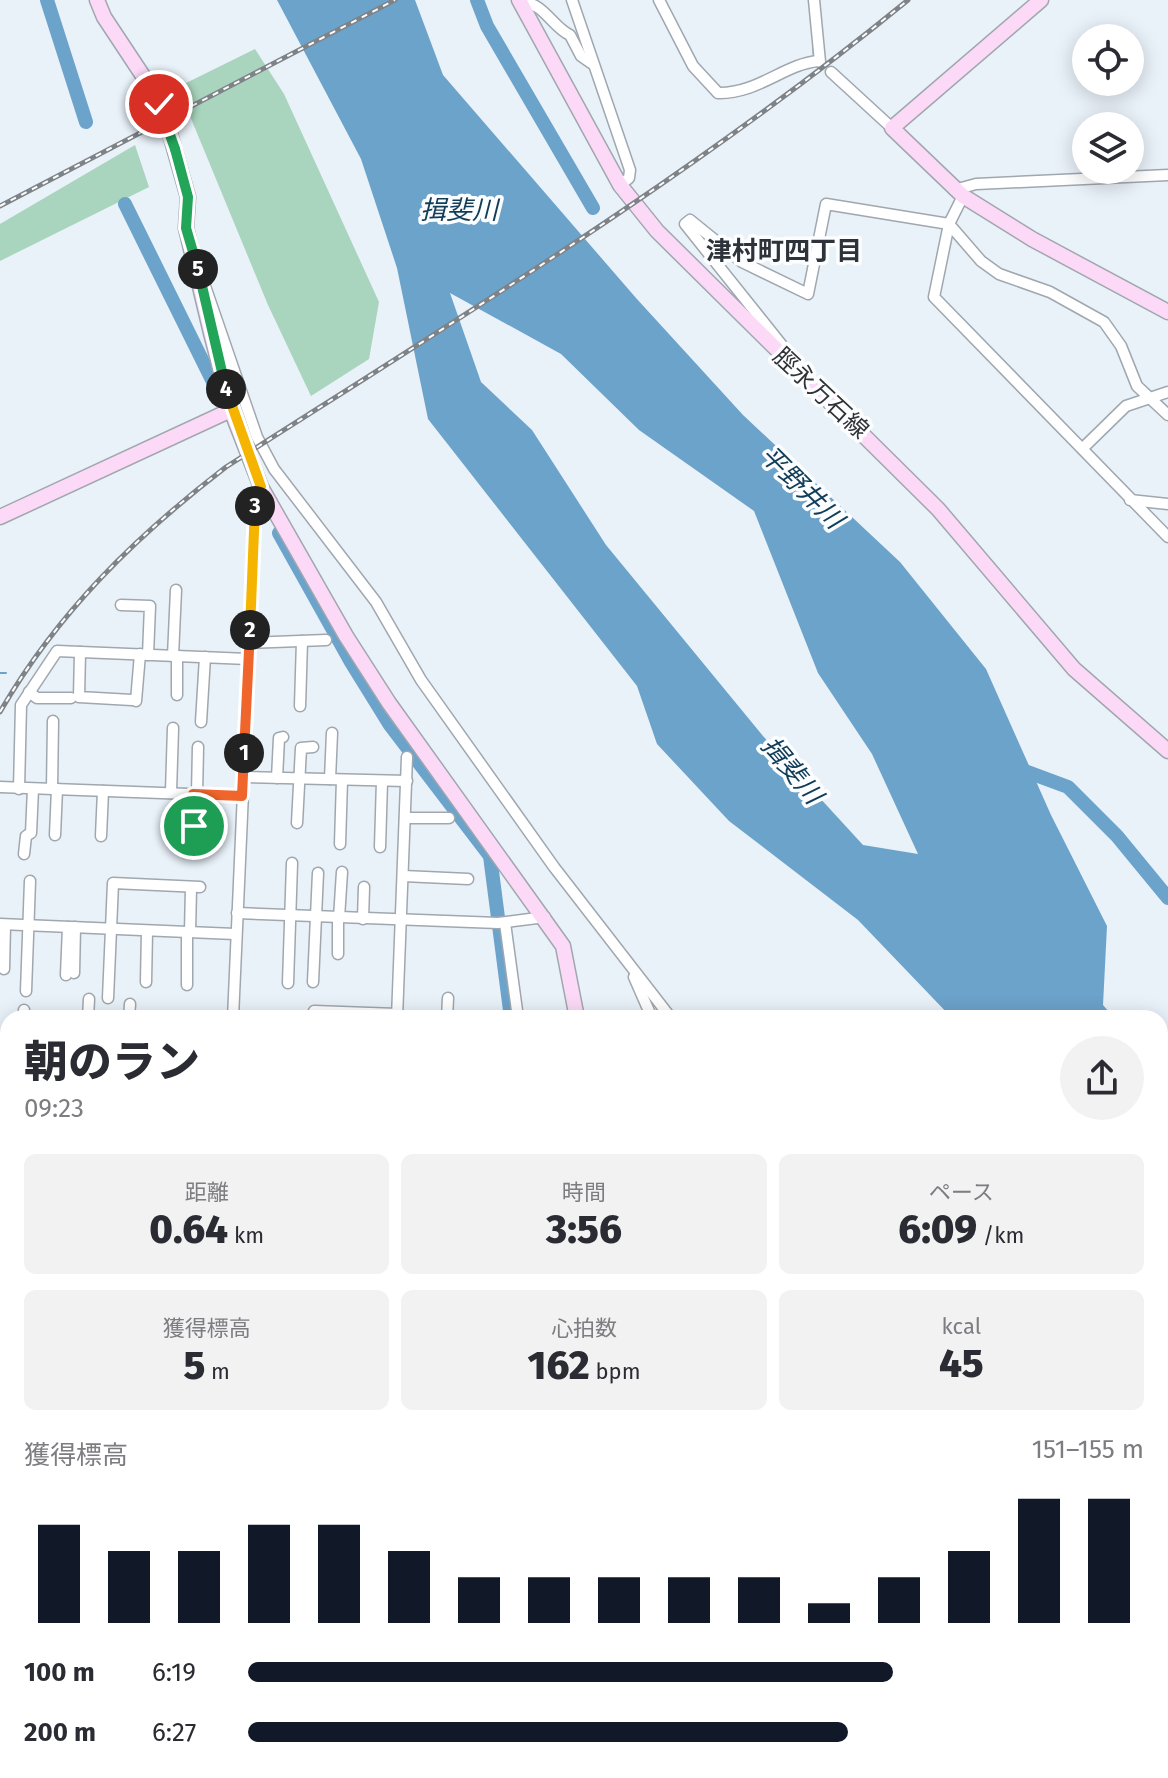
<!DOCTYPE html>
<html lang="ja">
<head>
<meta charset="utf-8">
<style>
	body { margin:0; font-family:"Fira Sans","Noto Sans JP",sans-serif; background:#f2f2f3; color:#2b2b33; height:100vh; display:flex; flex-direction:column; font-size:30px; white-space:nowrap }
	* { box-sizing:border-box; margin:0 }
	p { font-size:26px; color:#7c7c81 }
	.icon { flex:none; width:44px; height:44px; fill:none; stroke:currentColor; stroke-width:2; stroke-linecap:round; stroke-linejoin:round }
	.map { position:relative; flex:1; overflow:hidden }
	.sheet { position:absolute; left:0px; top:1010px; width:1168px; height:768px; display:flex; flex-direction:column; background:#fff; border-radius:24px 24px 0 0; box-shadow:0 4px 20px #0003 }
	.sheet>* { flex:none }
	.fabs { position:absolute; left:1072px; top:24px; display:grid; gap:16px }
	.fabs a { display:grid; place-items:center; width:72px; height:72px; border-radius:50%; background:#fff; box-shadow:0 4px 20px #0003; font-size:40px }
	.pin { position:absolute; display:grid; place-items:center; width:68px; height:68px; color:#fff; margin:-34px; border:4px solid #fff; border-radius:50%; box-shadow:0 2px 8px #0007 }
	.km { position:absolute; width:40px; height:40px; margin:-20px; border-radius:50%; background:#222; color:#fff; font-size:22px; line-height:40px; text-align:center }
	.round { display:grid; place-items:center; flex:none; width:84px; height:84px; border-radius:42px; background:#f2f2f3 }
	.summary { display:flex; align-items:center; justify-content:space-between; height:136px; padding:0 24px }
	h1 { font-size:44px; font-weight:800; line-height:60px }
	.figures { display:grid; grid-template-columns:repeat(3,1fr); gap:12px; height:136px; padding:8px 24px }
	.figures div { display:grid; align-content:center; border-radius:12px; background:#f2f2f3; text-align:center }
	.figures b { font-size:40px; font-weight:800 }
	.figures small { font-size:22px; font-weight:400 }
	.figures p { font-size:22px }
	.chart { height:224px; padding:16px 24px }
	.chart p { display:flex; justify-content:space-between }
	.chart svg { width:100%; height:144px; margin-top:8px; stroke:#111827; stroke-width:6 }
	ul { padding:0 24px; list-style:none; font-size:26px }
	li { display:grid; grid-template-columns:128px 96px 1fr; align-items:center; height:60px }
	li i { height:20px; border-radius:10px; background:#111827 }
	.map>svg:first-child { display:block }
	.green { fill:#a9d4bd }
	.water { fill:#6ca3ca; fill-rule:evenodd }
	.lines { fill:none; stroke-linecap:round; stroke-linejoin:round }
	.stream { stroke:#6ca3ca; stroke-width:2 }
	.river { stroke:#6ca3ca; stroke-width:14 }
	.street-casing { stroke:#a0a7af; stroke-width:13 }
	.secondary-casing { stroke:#a0a7af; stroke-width:17 }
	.street { stroke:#fff; stroke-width:10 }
	.secondary { stroke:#fcdaf7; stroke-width:14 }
	.rail-casing { stroke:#7e8388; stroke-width:5 }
	.rail { stroke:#fcfdff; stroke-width:2; stroke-dasharray:6; stroke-linecap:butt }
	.split-1-casing { stroke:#fff; stroke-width:16 }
	.split-2-casing { stroke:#fff; stroke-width:16 }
	.split-3-casing { stroke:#fff; stroke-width:16 }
	.split-4-casing { stroke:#fff; stroke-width:16 }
	.split-5-casing { stroke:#fff; stroke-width:16 }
	.split-6-casing { stroke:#fff; stroke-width:16 }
	.split-7-casing { stroke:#fff; stroke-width:16 }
	.split-1 { stroke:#f0652b; stroke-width:10 }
	.split-2 { stroke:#f0652b; stroke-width:10 }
	.split-3 { stroke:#f5b400; stroke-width:10 }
	.split-4 { stroke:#f5b400; stroke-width:10 }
	.split-5 { stroke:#22a559; stroke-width:10 }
	.split-6 { stroke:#22a559; stroke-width:10 }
	.split-7 { stroke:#22a559; stroke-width:10 }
	.labels { text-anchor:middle; stroke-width:7; stroke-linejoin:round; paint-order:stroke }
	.street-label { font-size:24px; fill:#303336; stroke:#fcfdff }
	.water-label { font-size:26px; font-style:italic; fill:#113d58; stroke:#fcfdff }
	.neighbourhood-label { font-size:26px; font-weight:bold; fill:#2d3339; stroke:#fcfdff }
</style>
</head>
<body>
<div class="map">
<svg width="1168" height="1778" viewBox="0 0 1168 1778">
	<rect width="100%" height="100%" fill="#e9f1f9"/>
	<g class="green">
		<path d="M255,49L284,94L379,302L369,359L311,396L268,305L178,87Z"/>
		<path d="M135,145L149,187L0,261V224Z"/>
	</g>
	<g class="water">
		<path d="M277,0H415L443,75L636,298L743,415L900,562L986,669L1051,815L1107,926L1103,1005L1114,1018H952L858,920L729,821L657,744L637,686L428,419L397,268L361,159ZM450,293L561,354L639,430L754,511L818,673L872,754L918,854L863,845L763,736L606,545L532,430L481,382Z"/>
		<path d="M1160,1072L1168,1081V1336L1160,1325Z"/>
	</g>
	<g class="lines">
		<g class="stream">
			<path d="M813,44L814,57"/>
			<path d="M0,673H6"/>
		</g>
		<g class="river">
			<path d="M47,0L86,122"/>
			<path d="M477,0L487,26L593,208"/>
			<path d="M125,204L220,396"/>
			<path d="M279,533L351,662L390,725L490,856L511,1018"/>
			<path d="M1014,767L1068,787L1117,836L1168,898"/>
			<path d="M549,1778L550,1770"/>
		</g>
		<g class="street-casing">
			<g id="street">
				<path d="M572,0L630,170L629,178L620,185"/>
				<path d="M659,0L693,66L718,93C757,94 785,64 818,61"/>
				<path d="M814,0L820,62"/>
				<path d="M521,3C542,0 553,28 570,35L581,56L591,63"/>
				<path d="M831,72L892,128"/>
				<path d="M954,190L976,184L1168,175"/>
				<path d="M963,196L949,224L934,297L1168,537"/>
				<path d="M205,286L257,437L274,469L376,602L421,680L554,867L671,1018"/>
				<path d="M793,359L685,224L690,220L742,262L808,294L826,204L949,224L981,261L999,274L1050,292L1104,322L1121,346L1137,386L1168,415"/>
				<path d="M1083,448L1126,406L1168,392"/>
				<path d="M1130,500L1168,504"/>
				<path d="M121,605L150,606L148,655"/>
				<path d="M249,643L326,640"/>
				<path d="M80,652L79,697L132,700"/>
				<path d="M173,656L176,590"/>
				<path d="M29,692L37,698H71"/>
				<path d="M177,695V656"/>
				<path d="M136,701L140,654"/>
				<path d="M300,706L302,641"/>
				<path d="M201,722L205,657"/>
				<path d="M243,777L407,781"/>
				<path d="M277,778L279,738L283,737"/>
				<path d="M330,779L332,733"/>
				<path d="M0,787L242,796"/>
				<path d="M19,789L21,705L57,651L248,659"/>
				<path d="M52,789L53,721"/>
				<path d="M171,792L173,728"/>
				<path d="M197,794L198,747"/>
				<path d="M405,818H449"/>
				<path d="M297,823L301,748L313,747"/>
				<path d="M55,835L57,789"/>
				<path d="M101,836L103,791"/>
				<path d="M189,838L194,826L193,794"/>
				<path d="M340,844L342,780"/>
				<path d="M380,847L382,781"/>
				<path d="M24,854L26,836L31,833L33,789"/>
				<path d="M403,876L468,879"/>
				<path d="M237,913L498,923L545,917"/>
				<path d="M339,918L342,872"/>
				<path d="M363,919L364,887"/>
				<path d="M505,923L518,1018"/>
				<path d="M0,924L235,934"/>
				<path d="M187,932V985"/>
				<path d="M190,932L191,888"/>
				<path d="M338,954V918"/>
				<path d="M4,969L5,925"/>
				<path d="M74,973L75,927"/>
				<path d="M66,975L68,927"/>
				<path d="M634,977L652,1018"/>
				<path d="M146,982L147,931"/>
				<path d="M313,982L318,873"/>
				<path d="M288,983L292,863"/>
				<path d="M26,991L30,881"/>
				<path d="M108,998L113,883L200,887"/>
				<path d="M24,1018V1010"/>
				<path d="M88,1018L89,999"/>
				<path d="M129,1018L130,1004"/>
				<path d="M233,1018L256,500L261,487"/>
				<path d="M314,1018V1011L397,1014"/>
				<path d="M397,1018L407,757"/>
				<path d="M447,1018L448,998"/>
				<path d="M0,1066H8"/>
				<path d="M0,1108L8,1109"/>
				<path d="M0,1160H8"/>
				<path d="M0,1204H8"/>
				<path d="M0,1345H8"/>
				<path d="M0,1473H8"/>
				<path d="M0,1550H8"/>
				<path d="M1160,1639L1168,1650"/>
				<path d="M1160,1667L1168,1678"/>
				<path d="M1160,1711L1164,1778"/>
				<path d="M943,1770V1778"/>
				<path d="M1123,1770V1778"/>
				<path d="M200,1773L317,1778"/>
				<path d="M592,1775V1770"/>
				<path d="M363,1778L364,1770"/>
				<path d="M556,1778L557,1770"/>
				<path d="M909,1778L910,1770"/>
				<path d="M997,1778V1770"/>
				<path d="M1079,1778V1770"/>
				<path d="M1100,1778V1770"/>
			</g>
		</g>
		<g class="secondary-casing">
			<g id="secondary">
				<path d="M97,0L104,17L147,82L170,134L188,197L186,228L211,333L231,410L261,487L346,636L389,703L563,946L577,1018"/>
				<path d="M519,0L620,185L657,231L938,509L1074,669L1168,751"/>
				<path d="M1041,0L892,128L963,196L1032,239L1168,312"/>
				<path d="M0,517L231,410"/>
				<path d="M852,1770V1778"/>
			</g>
		</g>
		<use href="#street" class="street"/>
		<use href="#secondary" class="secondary"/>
		<g class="rail-casing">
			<g id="rail">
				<path d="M0,206L395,0"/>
				<path d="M0,712C58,612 135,537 226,467C459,318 694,175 908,0"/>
			</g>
		</g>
		<use href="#rail" class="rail"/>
	</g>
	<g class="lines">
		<g class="split-1-casing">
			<path id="split-1" d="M194,826L193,794L242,796L244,753"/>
		</g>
		<g class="split-2-casing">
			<path id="split-2" d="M244,753L250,630"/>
		</g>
		<g class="split-3-casing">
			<path id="split-3" d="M250,630L255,506"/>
		</g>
		<g class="split-4-casing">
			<path id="split-4" d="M226,389L261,487L255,506"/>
		</g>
		<g class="split-5-casing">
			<path id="split-5" d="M198,269L226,389"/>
		</g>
		<g class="split-6-casing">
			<path id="split-6" d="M175,149L188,197L186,228L198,269"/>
		</g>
		<g class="split-7-casing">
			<path id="split-7" d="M159,104L175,149"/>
		</g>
		<use href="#split-1" class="split-1"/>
		<use href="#split-2" class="split-2"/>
		<use href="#split-3" class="split-3"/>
		<use href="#split-4" class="split-4"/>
		<use href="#split-5" class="split-5"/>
		<use href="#split-6" class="split-6"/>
		<use href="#split-7" class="split-7"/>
	</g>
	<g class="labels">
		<g class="street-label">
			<text transform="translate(821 393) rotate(43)" y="8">脛永万石線</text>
		</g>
		<g class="water-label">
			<text x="459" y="219">揖斐川</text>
			<text transform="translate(802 487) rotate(45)" y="9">平野井川</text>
			<text transform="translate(792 770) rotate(50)" y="9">揖斐川</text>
		</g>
		<g class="neighbourhood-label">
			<text x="784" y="260">津村町四丁目</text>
		</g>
	</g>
</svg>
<div class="fabs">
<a><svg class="icon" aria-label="locate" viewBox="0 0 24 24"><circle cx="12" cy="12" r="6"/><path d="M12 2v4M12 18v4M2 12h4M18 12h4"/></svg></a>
<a><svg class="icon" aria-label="layers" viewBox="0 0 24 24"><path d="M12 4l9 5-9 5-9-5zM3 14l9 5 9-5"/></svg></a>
</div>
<div class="pin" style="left:194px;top:826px;background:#1e9e55"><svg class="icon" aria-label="arrive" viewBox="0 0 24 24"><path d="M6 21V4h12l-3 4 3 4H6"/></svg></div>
<div class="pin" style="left:159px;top:104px;background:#d93025"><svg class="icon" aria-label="check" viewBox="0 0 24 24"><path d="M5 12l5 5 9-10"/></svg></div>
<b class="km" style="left:244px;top:753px">1</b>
<b class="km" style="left:250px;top:630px">2</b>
<b class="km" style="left:255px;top:506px">3</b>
<b class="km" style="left:226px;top:389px">4</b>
<b class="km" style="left:198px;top:269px">5</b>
<section class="sheet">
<div class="summary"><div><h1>朝のラン</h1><p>09:23</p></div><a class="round"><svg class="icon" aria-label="share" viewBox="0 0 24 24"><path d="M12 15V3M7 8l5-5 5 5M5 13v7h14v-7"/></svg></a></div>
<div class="figures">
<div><p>距離</p><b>0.64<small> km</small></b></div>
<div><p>時間</p><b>3:56</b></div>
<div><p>ペース</p><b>6:09<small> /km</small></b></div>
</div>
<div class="figures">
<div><p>獲得標高</p><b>5<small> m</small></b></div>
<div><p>心拍数</p><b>162<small> bpm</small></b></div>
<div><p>kcal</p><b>45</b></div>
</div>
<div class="chart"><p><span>獲得標高</span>151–155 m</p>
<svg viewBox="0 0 160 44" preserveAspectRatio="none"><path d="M5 44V14M15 44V22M25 44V22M35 44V14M45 44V14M55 44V22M65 44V30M75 44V30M85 44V30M95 44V30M105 44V30M115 44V38M125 44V30M135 44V22M145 44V6M155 44V6"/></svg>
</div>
<ul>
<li><b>100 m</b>6:19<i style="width:72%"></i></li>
<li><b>200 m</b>6:27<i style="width:67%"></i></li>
</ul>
</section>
</div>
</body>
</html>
